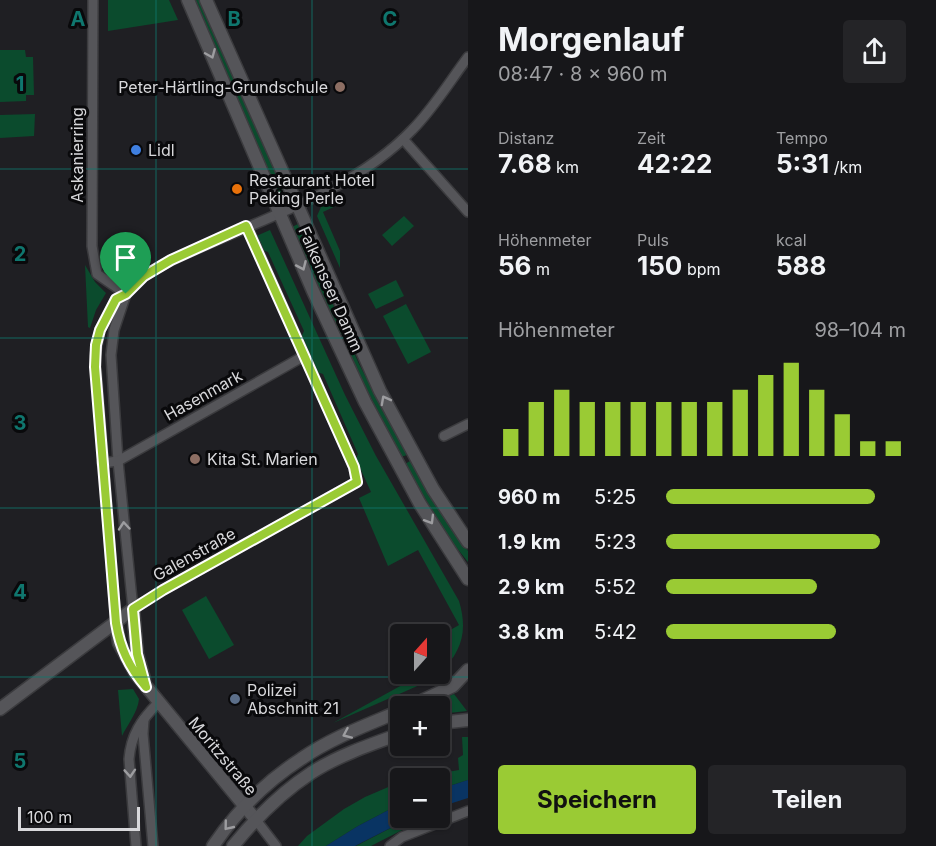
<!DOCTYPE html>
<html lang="de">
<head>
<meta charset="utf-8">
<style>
	body { margin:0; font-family:Inter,sans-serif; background:#242427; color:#f1f3f6; height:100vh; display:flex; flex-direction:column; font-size:22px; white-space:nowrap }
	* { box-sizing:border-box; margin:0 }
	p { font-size:20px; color:#9e9fa2 }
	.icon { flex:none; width:33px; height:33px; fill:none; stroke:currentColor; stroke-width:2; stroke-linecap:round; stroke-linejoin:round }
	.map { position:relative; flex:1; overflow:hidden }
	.drawer { display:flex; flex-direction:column; background:#17171a; width:468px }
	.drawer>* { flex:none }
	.needle { width:39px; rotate:21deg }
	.tools { position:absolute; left:390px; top:624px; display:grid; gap:12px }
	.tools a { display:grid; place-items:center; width:60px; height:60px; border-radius:6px; background:#17171a; box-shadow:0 2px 4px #0004,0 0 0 2px #363639; font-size:30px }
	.scale { position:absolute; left:18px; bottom:15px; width:122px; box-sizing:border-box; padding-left:6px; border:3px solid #d8d8db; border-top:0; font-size:16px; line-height:21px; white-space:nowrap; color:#d8d8db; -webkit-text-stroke:4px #09090b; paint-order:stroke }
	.pin { position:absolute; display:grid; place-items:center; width:51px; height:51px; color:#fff; margin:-62px -26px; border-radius:50% 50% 50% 0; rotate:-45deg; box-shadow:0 0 6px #0007 }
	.pin .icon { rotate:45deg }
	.round { display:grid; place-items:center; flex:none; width:63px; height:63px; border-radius:6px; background:#242427 }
	.summary { display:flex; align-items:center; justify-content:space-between; height:102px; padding:0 30px }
	h1 { font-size:33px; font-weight:700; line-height:45px }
	.metrics { display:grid; grid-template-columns:repeat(3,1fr); gap:9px; height:102px; padding:6px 30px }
	.metrics div { display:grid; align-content:center }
	.metrics b { font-size:26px; font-weight:700 }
	.metrics small { font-size:16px; font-weight:400 }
	.metrics p { font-size:16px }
	.chart { height:168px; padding:12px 30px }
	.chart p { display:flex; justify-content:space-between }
	.chart svg { width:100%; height:108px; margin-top:6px; stroke:#9acb34; stroke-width:6 }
	.primary-button { display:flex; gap:12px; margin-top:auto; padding:12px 30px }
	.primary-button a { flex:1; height:69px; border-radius:6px; background:#9acb34; color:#111; font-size:24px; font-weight:700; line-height:69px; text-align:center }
	.primary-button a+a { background:#242427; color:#f1f3f6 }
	ul { padding:0 30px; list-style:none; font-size:20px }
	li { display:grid; grid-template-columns:96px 72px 1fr; align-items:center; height:45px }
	li i { height:15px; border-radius:8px; background:#9acb34 }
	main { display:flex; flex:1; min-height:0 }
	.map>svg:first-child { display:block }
	.green { fill:#0b4b2d }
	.water { fill:#093463 }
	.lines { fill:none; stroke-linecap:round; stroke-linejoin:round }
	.street-casing { stroke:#3b3b3e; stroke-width:12 }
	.secondary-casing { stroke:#3b3b3e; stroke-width:15 }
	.street { stroke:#555559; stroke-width:9 }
	.secondary { stroke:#555559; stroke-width:12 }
	.oneway { stroke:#9d9da0 }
	.route-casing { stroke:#fff; stroke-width:12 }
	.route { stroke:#9acb34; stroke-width:8 }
	.grid { fill:none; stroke:#0f766e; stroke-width:1.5; stroke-opacity:0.55 }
	.education-dot { fill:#8d6e63; stroke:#09090b; stroke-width:2 }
	.shop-dot { fill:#3f7fe0; stroke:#09090b; stroke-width:2 }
	.food-dot { fill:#e8710a; stroke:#09090b; stroke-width:2 }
	.service-dot { fill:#5c6f8a; stroke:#09090b; stroke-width:2 }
	.labels { text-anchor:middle; stroke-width:6; stroke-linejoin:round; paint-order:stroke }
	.poi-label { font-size:16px; fill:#d8d8db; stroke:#09090b; text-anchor:start }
	.street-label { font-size:16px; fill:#d8d8db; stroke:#09090b }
	.grid-label { font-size:20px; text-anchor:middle; font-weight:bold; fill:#0f766e; stroke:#09090b; stroke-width:6; stroke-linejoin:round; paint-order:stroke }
</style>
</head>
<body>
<main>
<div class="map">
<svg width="468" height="846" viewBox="0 0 468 846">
	<rect width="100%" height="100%" fill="#1f1f23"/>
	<g class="green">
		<path d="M108,0H169L178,20L108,31Z"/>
		<path d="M193,0H200L283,191L277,193Z"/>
		<path d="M0,50H25L26,57H33L34,95H26V101L0,102Z"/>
		<path d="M35,114L34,136L0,138V115Z"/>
		<path d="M338,199L340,203L338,205L323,212L340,251V268L317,216L321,207Z"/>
		<path d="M404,216L414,226L392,246L382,235Z"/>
		<path d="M298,224L359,364L407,455L401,457L355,366L292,227Z"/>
		<path d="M270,230L345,395L376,456L459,601C468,631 462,651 440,673V664L447,659L440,646V636L459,625L418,550L388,566L359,498L371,492L356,459L358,454L323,374L314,371L300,340L304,331L268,252L259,249L254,237Z"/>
		<path d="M85,265L95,282L106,293L96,310L90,328L88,327Z"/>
		<path d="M396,280L404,296L376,309L368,294Z"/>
		<path d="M406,304L431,352L408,364L383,316Z"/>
		<path d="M410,461L437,506L468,551V562L448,537L405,464Z"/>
		<path d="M206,596L234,645L209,659L182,610Z"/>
		<path d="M422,674H439L422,684L333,723Z"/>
		<path d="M133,689L139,699C138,712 127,725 122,736L118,690Z"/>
		<path d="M454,694L467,711L440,714V706H427Z"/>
		<path d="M462,737H468V780L440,789V778H413L459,770L458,758L463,755Z"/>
		<path d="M400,782V804L358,826L326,846H298L307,836L344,809L365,797Z"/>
		<path d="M410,818H437L408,827L371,846H356Z"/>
	</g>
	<g class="water">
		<path d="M468,780V798L440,807V789Z"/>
		<path d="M400,804V818H410L355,846H326L358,826Z"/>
	</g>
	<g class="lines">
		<g class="street-casing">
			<g id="street">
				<path d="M93,0L92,246L97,274L126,294"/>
				<path d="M403,139L468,212"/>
				<path d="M126,294L114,330L111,355L118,461L133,609L163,590L357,482L354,467L247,226"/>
				<path d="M444,436L468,424"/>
				<path d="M102,463L118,461L304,356"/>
				<path d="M116,623L95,356L100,330L116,299L126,294L144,276L164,264C246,223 348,197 412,130C433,109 450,81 468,57"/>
				<path d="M144,719L143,734L153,846"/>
				<path d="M256,820L276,846"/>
				<path d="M136,846L129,759C131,735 141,720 158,703"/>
				<path d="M390,846L402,837L468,811"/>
			</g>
		</g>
		<g class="secondary-casing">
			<g id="secondary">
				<path d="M188,0L313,291L365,402L420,504L468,579"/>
				<path d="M206,0L380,391L433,489L468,542"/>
				<path d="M133,609L137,654L144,679"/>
				<path d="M116,623L119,643L136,674L256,820"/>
				<path d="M411,706L453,686L468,670"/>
				<path d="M0,709L133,609"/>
				<path d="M440,723L468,720"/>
				<path d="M213,846C236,812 267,781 301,759C331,738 367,725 400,711"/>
				<path d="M233,846C255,819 282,792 311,773C337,756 372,744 400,734"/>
			</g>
		</g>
		<use href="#street" class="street"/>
		<use href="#secondary" class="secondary"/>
	</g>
	<defs><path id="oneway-chevron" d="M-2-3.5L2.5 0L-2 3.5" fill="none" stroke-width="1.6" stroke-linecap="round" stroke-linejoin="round" transform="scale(1.5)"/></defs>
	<g class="oneway">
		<use href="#oneway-chevron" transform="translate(211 54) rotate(67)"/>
		<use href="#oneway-chevron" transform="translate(302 266) rotate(66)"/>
		<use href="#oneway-chevron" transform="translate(385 400) rotate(-118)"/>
		<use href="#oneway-chevron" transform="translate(430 520) rotate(59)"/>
		<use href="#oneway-chevron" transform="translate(124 526) rotate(-95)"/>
		<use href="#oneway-chevron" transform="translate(347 734) rotate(156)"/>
		<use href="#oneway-chevron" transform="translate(130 773) rotate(86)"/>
		<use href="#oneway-chevron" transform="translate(228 826) rotate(129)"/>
	</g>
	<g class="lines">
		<g class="route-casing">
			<path id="route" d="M246,226L354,467L357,482L163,590L133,609L137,654L146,687C129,667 120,648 116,623L95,367L96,345L100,330L116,299L126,294L144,276L171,260Z"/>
		</g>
		<use href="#route" class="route"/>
	</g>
	<path class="grid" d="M156,0V846M312,0V846M0,169H468M0,338H468M0,508H468M0,677H468"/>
	<g class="education-dot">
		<circle cx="340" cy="87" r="6"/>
		<circle cx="195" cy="459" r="6"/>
	</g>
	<circle class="shop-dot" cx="136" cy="150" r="6"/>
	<circle class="food-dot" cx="237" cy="189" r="6"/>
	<circle class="service-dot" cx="235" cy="699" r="6"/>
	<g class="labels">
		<g class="poi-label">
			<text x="328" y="93" text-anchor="end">Peter-Härtling-Grundschule</text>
			<text x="148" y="156">Lidl</text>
			<text x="249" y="186">Restaurant Hotel<tspan x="249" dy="18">Peking Perle</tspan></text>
			<text x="207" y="465">Kita St. Marien</text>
			<text x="247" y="696">Polizei<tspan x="247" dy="18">Abschnitt 21</tspan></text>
		</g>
		<g class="street-label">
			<text transform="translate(77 155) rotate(-90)" y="6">Askanierring</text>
			<text transform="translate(331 289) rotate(66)" y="6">Falkenseer Damm</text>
			<text transform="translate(203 395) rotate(-29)" y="6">Hasenmark</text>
			<text transform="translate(194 554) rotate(-29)" y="6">Galenstraße</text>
			<text transform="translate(223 756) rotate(50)" y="6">Moritzstraße</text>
		</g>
	</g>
	<g class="grid-label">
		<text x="78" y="26">A</text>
		<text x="234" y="26">B</text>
		<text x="390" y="26">C</text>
		<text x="20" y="91">1</text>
		<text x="20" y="261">2</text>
		<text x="20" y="430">3</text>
		<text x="20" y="599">4</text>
		<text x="20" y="768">5</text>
	</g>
</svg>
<div class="tools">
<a><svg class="needle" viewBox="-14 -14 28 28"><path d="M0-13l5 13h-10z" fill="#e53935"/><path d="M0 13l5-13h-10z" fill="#9e9fa2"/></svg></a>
<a>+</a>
<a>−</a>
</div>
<div class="scale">100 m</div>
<div class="pin" style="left:126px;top:294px;background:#1e9e55"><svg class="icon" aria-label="arrive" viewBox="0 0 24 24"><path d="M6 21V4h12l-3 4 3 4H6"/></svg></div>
</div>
<section class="drawer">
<div class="summary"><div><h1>Morgenlauf</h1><p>08:47 · 8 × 960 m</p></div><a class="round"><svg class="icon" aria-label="share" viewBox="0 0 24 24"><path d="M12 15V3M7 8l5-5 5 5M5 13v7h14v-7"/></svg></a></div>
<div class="metrics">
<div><p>Distanz</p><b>7.68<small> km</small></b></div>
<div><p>Zeit</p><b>42:22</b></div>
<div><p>Tempo</p><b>5:31<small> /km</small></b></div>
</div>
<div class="metrics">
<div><p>Höhenmeter</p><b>56<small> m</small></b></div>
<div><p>Puls</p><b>150<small> bpm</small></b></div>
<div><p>kcal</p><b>588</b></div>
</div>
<div class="chart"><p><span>Höhenmeter</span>98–104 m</p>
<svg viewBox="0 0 160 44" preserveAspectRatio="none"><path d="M5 44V33M15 44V22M25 44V17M35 44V22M45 44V22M55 44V22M65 44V22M75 44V22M85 44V22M95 44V17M105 44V11M115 44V6M125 44V17M135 44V27M145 44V38M155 44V38"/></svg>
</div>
<ul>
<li><b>960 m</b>5:25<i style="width:87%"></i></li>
<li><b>1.9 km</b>5:23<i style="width:89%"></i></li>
<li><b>2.9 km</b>5:52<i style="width:63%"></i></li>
<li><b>3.8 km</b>5:42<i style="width:71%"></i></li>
</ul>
<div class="primary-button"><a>Speichern</a><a>Teilen</a></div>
</section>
</main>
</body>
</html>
